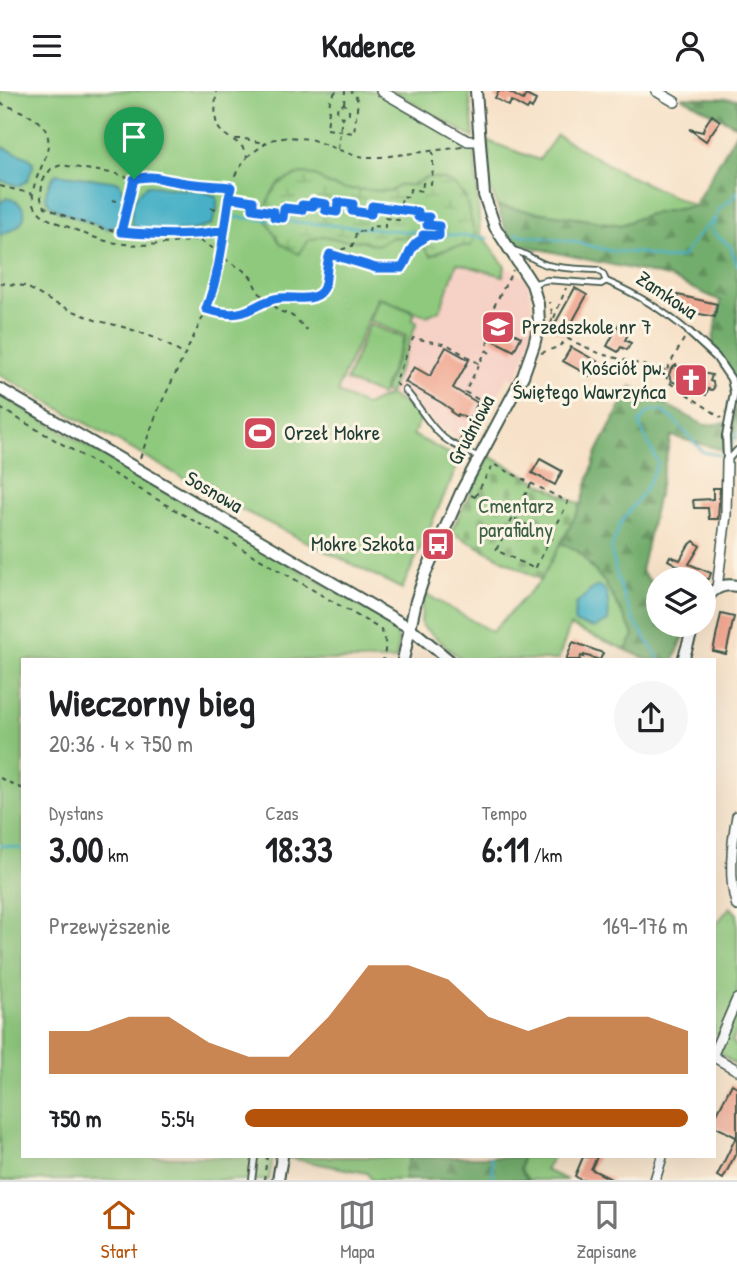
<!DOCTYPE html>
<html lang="pl">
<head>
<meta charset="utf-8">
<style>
	body { margin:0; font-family:"Patrick Hand",sans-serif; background:#f6f6f6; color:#202124; height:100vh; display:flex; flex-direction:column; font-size:26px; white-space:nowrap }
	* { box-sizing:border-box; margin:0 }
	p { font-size:23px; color:#757577 }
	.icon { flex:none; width:38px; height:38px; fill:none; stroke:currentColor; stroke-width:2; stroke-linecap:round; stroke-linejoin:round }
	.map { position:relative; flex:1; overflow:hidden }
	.panel { position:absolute; left:21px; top:567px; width:695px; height:500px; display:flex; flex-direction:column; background:#fff; border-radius:0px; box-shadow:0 7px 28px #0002 }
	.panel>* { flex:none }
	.fabs { position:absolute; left:646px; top:476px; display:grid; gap:14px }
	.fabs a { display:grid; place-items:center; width:70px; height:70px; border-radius:50%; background:#fff; box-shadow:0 7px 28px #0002; font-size:35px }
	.pin { position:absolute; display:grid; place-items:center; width:60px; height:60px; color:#fff; margin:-72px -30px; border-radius:50% 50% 50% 0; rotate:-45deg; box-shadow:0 0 7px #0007 }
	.pin .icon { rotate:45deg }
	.round { display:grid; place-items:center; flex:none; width:74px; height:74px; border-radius:37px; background:#f6f6f6 }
	.head { display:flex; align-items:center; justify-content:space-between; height:119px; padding:0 28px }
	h1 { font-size:38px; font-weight:700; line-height:52px }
	.figures { display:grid; grid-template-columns:repeat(3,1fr); gap:10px; height:119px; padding:7px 28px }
	.figures div { display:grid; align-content:center }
	.figures b { font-size:35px; font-weight:700 }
	.figures small { font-size:19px; font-weight:400 }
	.figures p { font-size:19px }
	.chart { height:196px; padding:14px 28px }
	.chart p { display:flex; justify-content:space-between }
	.chart svg { width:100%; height:126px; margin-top:7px; fill:#b45309; opacity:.7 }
	ul { padding:0 28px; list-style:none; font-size:23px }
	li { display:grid; grid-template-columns:112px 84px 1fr; align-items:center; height:52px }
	li i { height:18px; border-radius:9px; background:#b45309 }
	header { display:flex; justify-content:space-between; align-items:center; height:91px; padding:0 28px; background:#fff; font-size:32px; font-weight:700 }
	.menu { display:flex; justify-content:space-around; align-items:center; height:98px; border-top:2px solid #e0e0e0; background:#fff; font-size:19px; color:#757577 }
	.menu a { display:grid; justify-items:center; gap:4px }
	.menu .on { color:#b45309 }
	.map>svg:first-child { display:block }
	.built { fill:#f6d1c6 }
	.green { fill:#8fc97e; stroke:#578359; stroke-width:2 }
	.forest { fill:url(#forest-firs); stroke:#497550; stroke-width:2 }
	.wetland { fill:url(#wetland-marsh); stroke:#578359; stroke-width:2 }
	.cemetery { fill:url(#cemetery-stones); stroke:#578359; stroke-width:2 }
	.water { fill:#47b0c6; stroke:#33767d; stroke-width:2 }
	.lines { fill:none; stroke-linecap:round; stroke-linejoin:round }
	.stream { stroke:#47b0c6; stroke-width:2.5 }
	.building { fill:#f0a892 }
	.service-casing { stroke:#3f564a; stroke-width:8 }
	.pedestrian-casing { stroke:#3f564a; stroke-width:10 }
	.minor-casing { stroke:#3f564a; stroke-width:12 }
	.tertiary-casing { stroke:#3f564a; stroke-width:14 }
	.path { stroke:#3f564a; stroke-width:2; stroke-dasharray:5 5; stroke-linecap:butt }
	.service { stroke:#fff; stroke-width:4.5 }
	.pedestrian { stroke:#fff; stroke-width:6 }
	.minor { stroke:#fff; stroke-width:9 }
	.tertiary { stroke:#fff; stroke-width:10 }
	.route-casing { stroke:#fff; stroke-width:14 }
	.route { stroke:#1a73e8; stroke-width:9 }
	.labels { text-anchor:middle; stroke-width:6; stroke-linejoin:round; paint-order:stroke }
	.street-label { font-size:21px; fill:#1f3d34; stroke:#fcf5e5 }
	.poi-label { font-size:21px; fill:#1f3d34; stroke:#fcf5e5; text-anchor:start }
	.park-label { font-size:21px; fill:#3b6046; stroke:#fcf5e5 }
</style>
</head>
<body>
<header><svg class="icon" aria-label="menu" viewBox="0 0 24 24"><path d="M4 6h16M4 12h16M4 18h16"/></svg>Kadence<svg class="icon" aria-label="person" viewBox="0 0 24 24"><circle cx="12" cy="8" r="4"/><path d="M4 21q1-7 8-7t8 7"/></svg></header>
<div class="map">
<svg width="737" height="1089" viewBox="0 0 737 1089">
	<defs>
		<pattern id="forest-firs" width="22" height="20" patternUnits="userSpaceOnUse" patternTransform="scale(1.75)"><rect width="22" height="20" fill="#73ad6d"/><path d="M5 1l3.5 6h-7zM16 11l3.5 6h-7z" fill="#5e8e5a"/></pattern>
		<pattern id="wetland-marsh" width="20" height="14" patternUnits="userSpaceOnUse" patternTransform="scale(1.75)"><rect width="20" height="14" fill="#8fc97e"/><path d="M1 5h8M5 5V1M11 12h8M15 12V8" fill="none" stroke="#74a468"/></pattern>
		<pattern id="cemetery-stones" width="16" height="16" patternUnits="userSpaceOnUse" patternTransform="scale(1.75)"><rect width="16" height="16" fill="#8fc97e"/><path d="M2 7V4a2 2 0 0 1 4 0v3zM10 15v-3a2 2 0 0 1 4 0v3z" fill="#74a468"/></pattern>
	</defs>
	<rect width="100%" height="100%" fill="#fcf5e5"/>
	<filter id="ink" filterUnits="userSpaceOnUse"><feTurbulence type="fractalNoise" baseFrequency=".0143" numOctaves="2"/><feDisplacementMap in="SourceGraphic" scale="14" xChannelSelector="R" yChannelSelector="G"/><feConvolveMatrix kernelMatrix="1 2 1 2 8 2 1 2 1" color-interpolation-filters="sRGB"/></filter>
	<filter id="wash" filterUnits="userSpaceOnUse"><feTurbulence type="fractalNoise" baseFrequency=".00686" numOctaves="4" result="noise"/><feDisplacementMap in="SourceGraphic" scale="28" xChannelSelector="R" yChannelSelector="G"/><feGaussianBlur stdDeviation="1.57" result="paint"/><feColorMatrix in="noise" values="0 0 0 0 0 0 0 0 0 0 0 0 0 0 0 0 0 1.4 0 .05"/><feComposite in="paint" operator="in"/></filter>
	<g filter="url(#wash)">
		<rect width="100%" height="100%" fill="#f7e2c9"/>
		<path class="built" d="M457,172L502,185L505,175L527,189L534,227L528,256L516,289L508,285L471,355L435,333L427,322L422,325L416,320L366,316L338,302L378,206L427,226L439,222Z"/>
		<g class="green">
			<path d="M0,0H375L474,56L480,142L505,175L503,185L457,172L440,219L427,225L378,206L339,295L338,302L366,315L389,304L416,320L422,325L413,344L458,367L457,376L402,498L224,410L0,284Z"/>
			<path d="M393,0H469L474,47Z"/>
			<path d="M557,44L623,82L694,115L646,124L621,134L497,115L490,96L488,50L539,69Z"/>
			<path d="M379,207L415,222L412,229L417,231L389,303L384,301L406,245L370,230Z"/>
			<path d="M369,233L404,247L381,304L346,290Z"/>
			<path d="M0,304L368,519C393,535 403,537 396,569H23V1066H273L269,1089H0Z"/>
			<path d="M561,452L578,460L605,492L634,544L626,559L570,535L558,569H462L421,534L422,517L426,503L492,541L541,489Z"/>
			<path d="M730,816L737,823V939L732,950L737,957V975L715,958L717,944L714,942V920L718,901L714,899V836Z"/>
			<path d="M288,1066H410L405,1080V1089H372L367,1082L288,1067Z"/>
			<path d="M522,1066H553L545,1079L567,1089H528L520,1078Z"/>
		</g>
		<g class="forest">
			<path d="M681,6L737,8V35Z"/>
			<path d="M737,40V348H731C731,334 737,315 737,303C736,285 722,268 712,253L721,210L668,186L511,152L497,115L621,134L646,124L694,115Z"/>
			<path d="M631,295L704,334L726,332L723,359L671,345L641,480L658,499V534H689L674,569H648L626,559L634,544L605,492L578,460L561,452L581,414L597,361Z"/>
			<path d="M410,1066H522L520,1078L528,1089H405V1080Z"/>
		</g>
		<path class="wetland" d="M305,82L317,86L330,94L345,98L391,100L400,94H412L428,86L445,89L455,94L465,106L475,143L471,155C456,154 444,158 431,165L416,147L393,146L377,154L362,150L342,149L323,145L309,149L299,163L280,152L264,125C273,95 274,91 305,82Z"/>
		<path class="cemetery" d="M489,365L581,414L541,489L451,441Z"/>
		<g class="water">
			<path d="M0,55L29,67L33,71V75L27,90L18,95L0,89Z"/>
			<path d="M56,83L119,91C127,104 121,120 117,134L109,138C97,134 57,121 50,114C41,105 49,90 56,83Z"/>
			<path d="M148,94C169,99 198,96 217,106V118L212,133C193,143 152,143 132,135C130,117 132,104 148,94Z"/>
			<path d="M7,107C19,109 30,120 21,132C16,138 7,141 0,144V112Z"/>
			<path d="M598,495C600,496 602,496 603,497C609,501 609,523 608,530L594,537L575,532L574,528L576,513L592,498Z"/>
		</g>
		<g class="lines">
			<g class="stream">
				<path d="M737,101L733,107L717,120L712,141L730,155L737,174"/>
				<path d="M231,126L488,147"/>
				<path d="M515,143L574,151L611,160L642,162L664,168L682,166L700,142L714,128"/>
				<path d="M730,357L737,342"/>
				<path d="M660,569L633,528L618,490L611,458L620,433L646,397L658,372L639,333L646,323L651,320H662L672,327L703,361L720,364"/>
				<path d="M0,754L23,758"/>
				<path d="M491,1066L494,1089"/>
			</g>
		</g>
		<g id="blocks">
			<g class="building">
				<path d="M499,0H507L523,9L526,4L536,9L532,18L529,16L527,19L511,10L509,15L495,7Z"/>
				<path d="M712,24L720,30L706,50L689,38L703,41L704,36Z"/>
				<path d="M575,197L587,204L565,244L552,238Z"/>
				<path d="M678,204L717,213L715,226L675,218Z"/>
				<path d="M620,231L631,237L625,249L631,252L627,259L621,256L618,261L607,255Z"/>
				<path d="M499,234L521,246L514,260L491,248Z"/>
				<path d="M446,256L469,269L453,297L478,312L469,329L458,323L457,325L451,321L452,319L442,312L405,291L414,276L430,285Z"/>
				<path d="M571,256L598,271L590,285L563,270Z"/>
				<path d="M676,274L678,276L702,283V282L712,284L710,290L713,291L714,297L712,299L708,298L706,304L671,290L669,284L671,278Z"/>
				<path d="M540,368L562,380L555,394L532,382Z"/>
				<path d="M713,397H720L718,428H709L708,417H694L693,409L713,408Z"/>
				<path d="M694,450L700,455L689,473L711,482L709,488H688L691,482L668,469L670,465L680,469L688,455Z"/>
				<path d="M721,523L734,526L726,563L713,560Z"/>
				<path d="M573,551L603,562L600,569L584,564V566L581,565L580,569H566Z"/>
				<path d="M732,993L737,996V1060L723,1088L717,1085L736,1046L714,1035V1028Z"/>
				<path d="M583,1066H597L591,1078L613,1089H581L575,1085Z"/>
			</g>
		</g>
	</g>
	<g filter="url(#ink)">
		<use href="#blocks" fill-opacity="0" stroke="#3f564a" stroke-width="2"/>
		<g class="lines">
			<g class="service-casing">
				<g id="service">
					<path d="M512,159C525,161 534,170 547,174C564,178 581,178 598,179L603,183L606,190"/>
					<path d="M532,193L547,189L601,193L606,190C637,203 663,219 689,241"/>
					<path d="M405,299C419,314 428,334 444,347C454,355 467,360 478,366"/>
					<path d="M727,370L737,359"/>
					<path d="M252,1089L255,1066"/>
				</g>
			</g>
			<g class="pedestrian-casing">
				<path id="pedestrian" d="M689,241L716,266L731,288L734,302L726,345L727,370"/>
			</g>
			<g class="minor-casing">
				<g id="minor">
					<path d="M381,0L468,50H479"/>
					<path d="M656,0L675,11"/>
					<path d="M717,497L726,424L727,370"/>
					<path d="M737,725C732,751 728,790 737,815"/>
					<path d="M714,961L737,908"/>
					<path d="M714,966L737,979"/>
					<path d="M655,1089L662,1066"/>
				</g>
			</g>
			<g class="tertiary-casing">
				<g id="tertiary">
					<path d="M0,298L410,537L449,569"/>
					<path d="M704,512C711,499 721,492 737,495"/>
					<path d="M403,569L416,510L425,483L462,399L523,285L534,254L539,233L538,213L532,193L495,136L484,104L476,0"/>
					<path d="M683,569L694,534"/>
					<path d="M278,1089L282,1066"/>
				</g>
			</g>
			<g class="path">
				<path d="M336,0L330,9L327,38L354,42L358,10L356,6L351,0"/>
				<path d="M0,12C18,19 52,29 48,54C47,66 40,78 36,89C33,98 31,107 35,115C41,127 55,131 66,135C81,141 95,148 111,151C149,158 186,150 223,145"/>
				<path d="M344,13L345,0"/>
				<path d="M235,48H245L263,52"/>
				<path d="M338,58L342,26L347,25L349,22V17L344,13L338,15L337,19L338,24L342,26"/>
				<path d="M247,66L270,49L289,46L310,48L353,64L365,66H381L463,56"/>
				<path d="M0,95L33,103"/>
				<path d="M229,106L253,110V118L274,121V126L283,127L284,117L302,119V114L313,115V111L326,113L325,119L337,121L338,112L353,113L352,120L371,123L372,115L399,118"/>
				<path d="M112,109L127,112"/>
				<path d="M211,117L226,119"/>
				<path d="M223,139L209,142L159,144L121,141L100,137L72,128L45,116L41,108V101L43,89L51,78L61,74L117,83L134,88L147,85L159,86L172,90L230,96"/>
				<path d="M121,141L134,89"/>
				<path d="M200,150L211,156L228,170L243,179L251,186L257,199L262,205L273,213L278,220L289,223L295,227L307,239"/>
				<path d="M332,162L352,155L355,149L356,140L369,141L370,135L385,136V127L399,129L402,105L409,106L410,98L422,100L423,92L431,93L433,77V61"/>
				<path d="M0,192L25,195L52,211L95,229L127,237L158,248L183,263"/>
				<path d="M206,218C217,221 228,224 239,222C254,219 263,209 280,207C293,205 313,212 322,200C328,193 325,174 330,163L376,177H402C410,166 409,154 423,148V144L439,145V135L427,134L429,126H418V121L400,120"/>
				<path d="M554,227L566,197"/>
				<path d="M548,242C553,228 554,225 549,211"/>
				<path d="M684,248L666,280L667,290L722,327"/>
				<path d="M490,262L486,259L489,246L488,227L513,179"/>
				<path d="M541,262L558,256L568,248L601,263L666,280"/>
				<path d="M399,295L395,292L413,247L448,254L480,273"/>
				<path d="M0,317L380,538C387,548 386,558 383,569"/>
				<path d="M459,351L481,310L465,301L486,260"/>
				<path d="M140,367L158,319L203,226L211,208L216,187L233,87L247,66C243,47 224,50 217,34C214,24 216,10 216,0"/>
				<path d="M471,404L553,448"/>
				<path d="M475,406L493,373L568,411L535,478L496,459L531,393"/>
				<path d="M0,687L23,698"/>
				<path d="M264,1089L267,1066"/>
			</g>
			<use href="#service" class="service"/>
			<use href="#pedestrian" class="pedestrian"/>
			<use href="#minor" class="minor"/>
			<use href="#tertiary" class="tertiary"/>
		</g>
	</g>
	<g class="lines" filter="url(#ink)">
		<g class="route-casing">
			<path id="route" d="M134,88C153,84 156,87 174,90C192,94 212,94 231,96C224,137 221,180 206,218C217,221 228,224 239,222C254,219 262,209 280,207C293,205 313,212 322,200C328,193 325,174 330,163L376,177H402C410,166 409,154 423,148V144L439,145V135L427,134L429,126H418V121L372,115L371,123L352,120L353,113L338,111L337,121L325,119L326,113L313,111V115L302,114V119L284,117L283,127L274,126V121L253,118V110L229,106L224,139C190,146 155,144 121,141L134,88"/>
		</g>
		<use href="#route" class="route"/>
	</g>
	<defs>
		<g id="school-square" transform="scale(1.75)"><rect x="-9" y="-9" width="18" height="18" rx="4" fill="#d1495b" stroke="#fcf5e5"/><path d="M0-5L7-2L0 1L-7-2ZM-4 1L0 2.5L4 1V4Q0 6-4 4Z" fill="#fff"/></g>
		<g id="church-square" transform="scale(1.75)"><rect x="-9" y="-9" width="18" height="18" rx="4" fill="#d1495b" stroke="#fcf5e5"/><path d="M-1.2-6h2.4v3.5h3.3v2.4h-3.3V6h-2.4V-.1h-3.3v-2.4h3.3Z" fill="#fff"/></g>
		<g id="stadium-square" transform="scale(1.75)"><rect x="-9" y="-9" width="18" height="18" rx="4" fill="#d1495b" stroke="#fcf5e5"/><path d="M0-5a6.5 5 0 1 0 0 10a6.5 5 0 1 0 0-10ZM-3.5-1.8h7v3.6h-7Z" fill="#fff"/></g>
		<g id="bus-square" transform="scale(1.75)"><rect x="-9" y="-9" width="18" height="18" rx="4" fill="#d1495b" stroke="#fcf5e5"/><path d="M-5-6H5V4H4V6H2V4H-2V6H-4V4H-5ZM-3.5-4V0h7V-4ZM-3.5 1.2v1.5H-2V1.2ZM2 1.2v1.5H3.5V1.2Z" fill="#fff"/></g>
	</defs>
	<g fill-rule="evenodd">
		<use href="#school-square" x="498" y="236"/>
		<use href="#church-square" x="691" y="289"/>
		<use href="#stadium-square" x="260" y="342"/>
		<use href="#bus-square" x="438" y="453"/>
	</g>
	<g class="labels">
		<g class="street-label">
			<text transform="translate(667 204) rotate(34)" y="7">Zamkowa</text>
			<text transform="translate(471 339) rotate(-62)" y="7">Grudniowa</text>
			<text transform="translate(214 401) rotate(30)" y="7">Sosnowa</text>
		</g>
		<g class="poi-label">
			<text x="522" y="243">Przedszkole nr 7</text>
			<text x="666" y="284" text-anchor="end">Kościół pw.<tspan x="666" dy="24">Świętego Wawrzyńca</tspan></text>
			<text x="284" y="349">Orzeł Mokre</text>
			<text x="414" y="460" text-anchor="end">Mokre Szkoła</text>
		</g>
		<g class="park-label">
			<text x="516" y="422">Cmentarz<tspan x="516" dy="24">parafialny</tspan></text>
		</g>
	</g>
</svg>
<div class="fabs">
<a><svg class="icon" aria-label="layers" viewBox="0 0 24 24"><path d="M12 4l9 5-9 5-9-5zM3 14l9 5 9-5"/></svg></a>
</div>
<div class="pin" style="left:134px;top:88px;background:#1e9e55"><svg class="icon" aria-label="arrive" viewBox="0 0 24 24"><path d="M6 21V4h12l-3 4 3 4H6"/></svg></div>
<section class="panel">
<div class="head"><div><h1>Wieczorny bieg</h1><p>20:36 · 4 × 750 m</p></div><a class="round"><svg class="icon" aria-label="share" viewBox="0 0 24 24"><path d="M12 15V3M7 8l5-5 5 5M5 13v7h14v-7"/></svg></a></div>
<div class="figures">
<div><p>Dystans</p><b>3.00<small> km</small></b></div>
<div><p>Czas</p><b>18:33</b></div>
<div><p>Tempo</p><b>6:11<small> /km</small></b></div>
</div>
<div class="chart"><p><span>Przewyższenie</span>169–176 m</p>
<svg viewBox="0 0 160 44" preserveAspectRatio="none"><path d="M0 44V29L10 29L20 24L30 24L40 33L50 38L60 38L70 24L80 6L90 6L100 11L110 24L120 29L130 24L140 24L150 24L160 29V44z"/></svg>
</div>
<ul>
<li><b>750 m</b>5:54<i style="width:100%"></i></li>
</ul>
</section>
</div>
<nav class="menu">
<a class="on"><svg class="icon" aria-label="home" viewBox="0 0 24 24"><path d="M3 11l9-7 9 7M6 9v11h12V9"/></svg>Start</a>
<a><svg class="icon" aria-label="map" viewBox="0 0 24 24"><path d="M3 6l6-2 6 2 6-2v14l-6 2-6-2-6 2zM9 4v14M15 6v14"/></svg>Mapa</a>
<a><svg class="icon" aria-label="saved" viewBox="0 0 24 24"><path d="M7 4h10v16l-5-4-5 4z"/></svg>Zapisane</a>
</nav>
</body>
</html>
